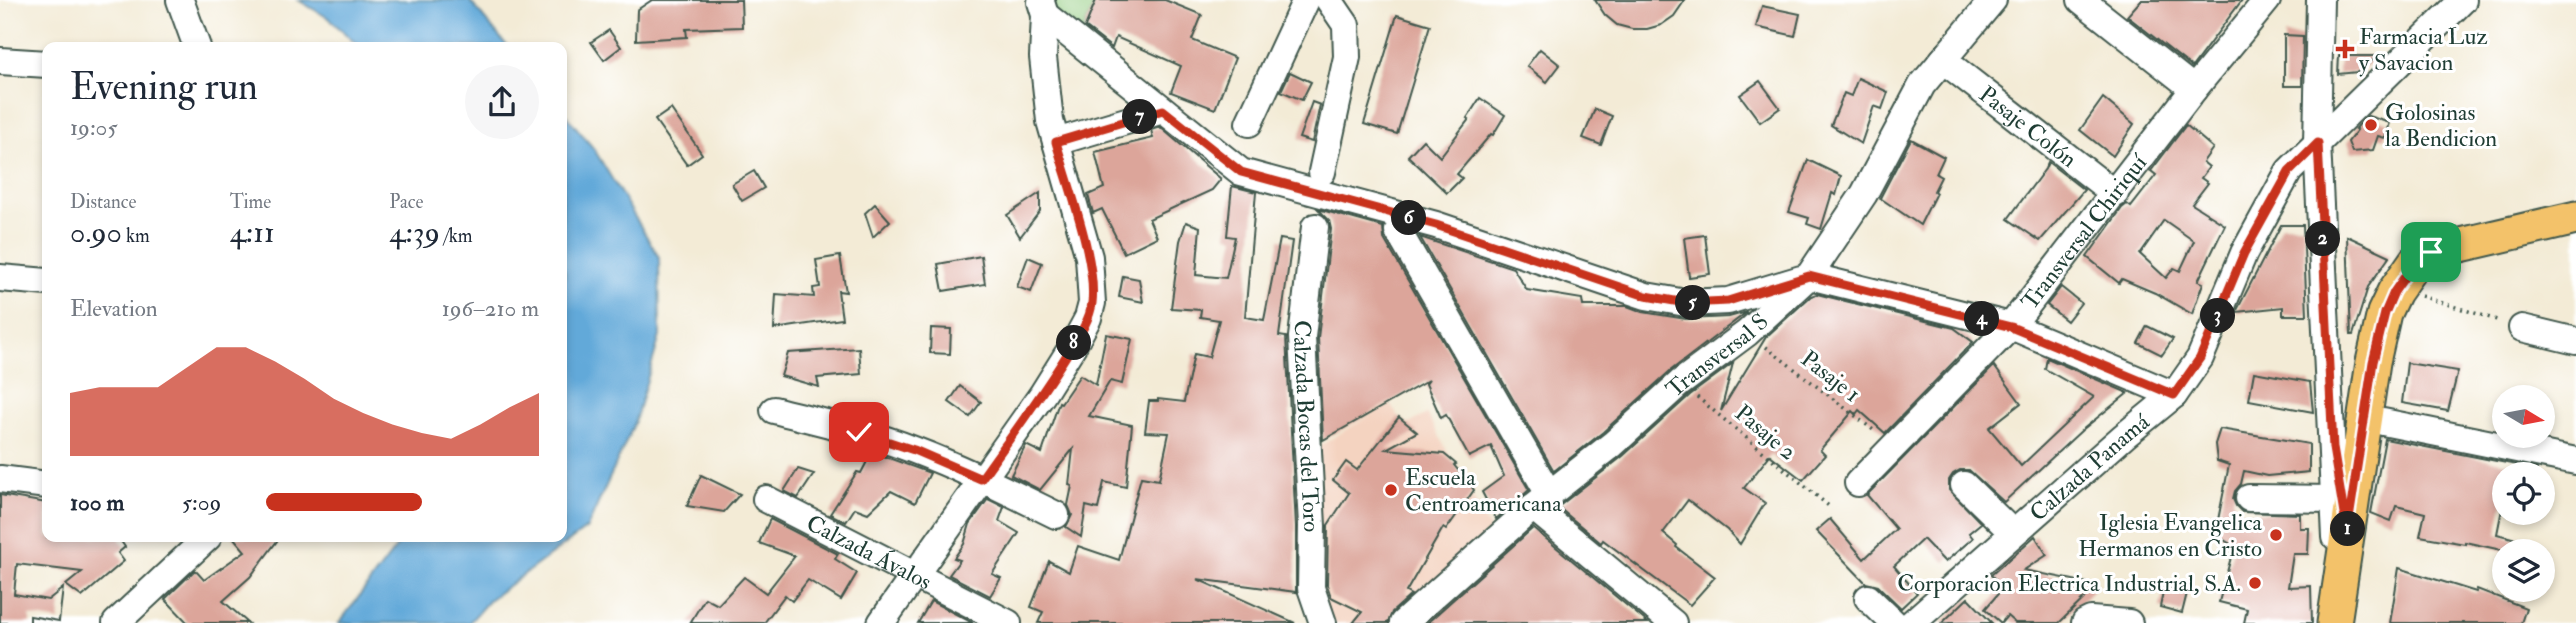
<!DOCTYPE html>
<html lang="en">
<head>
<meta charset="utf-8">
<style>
	body { margin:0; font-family:"IM FELL Double Pica",serif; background:#f6f6f7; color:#1f2937; height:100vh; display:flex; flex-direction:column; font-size:26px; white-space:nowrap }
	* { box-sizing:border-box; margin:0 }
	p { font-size:23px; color:#747a83 }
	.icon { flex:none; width:38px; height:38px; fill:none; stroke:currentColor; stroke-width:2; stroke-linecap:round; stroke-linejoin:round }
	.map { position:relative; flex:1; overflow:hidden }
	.sheet { position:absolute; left:42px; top:42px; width:525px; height:500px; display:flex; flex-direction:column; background:#fff; border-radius:14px; box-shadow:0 4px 10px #0003 }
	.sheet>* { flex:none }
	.needle { width:46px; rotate:100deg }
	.controls { position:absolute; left:2492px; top:385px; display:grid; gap:14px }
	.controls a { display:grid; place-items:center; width:63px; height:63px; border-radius:50%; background:#fff; box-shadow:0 4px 10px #0003; font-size:35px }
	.pin { position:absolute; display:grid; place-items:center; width:60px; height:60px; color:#fff; margin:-30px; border-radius:14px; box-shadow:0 4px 10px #0006 }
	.km { position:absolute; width:35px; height:35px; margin:-18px; border-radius:50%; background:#222; color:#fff; font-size:19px; line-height:35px; text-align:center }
	.round { display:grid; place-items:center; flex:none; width:74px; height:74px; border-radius:37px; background:#f6f6f7 }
	.head { display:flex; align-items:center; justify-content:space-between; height:119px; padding:0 28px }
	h1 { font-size:38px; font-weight:600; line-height:52px }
	.figures { display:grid; grid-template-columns:repeat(3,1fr); gap:10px; height:119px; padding:7px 28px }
	.figures div { display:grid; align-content:center }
	.figures b { font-size:30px; font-weight:600 }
	.figures small { font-size:19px; font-weight:400 }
	.figures p { font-size:19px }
	.chart { height:196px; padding:14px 28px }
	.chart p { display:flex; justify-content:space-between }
	.chart svg { width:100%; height:126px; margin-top:7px; fill:#c8321e; opacity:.7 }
	ul { padding:0 28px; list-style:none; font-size:23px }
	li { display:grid; grid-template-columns:112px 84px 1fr; align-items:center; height:52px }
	li i { height:18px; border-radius:9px; background:#c8321e }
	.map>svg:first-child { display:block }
	.built { fill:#f4d3c0 }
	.green { fill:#93cc80; stroke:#59845a; stroke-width:2 }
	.water { fill:#62a9d9; stroke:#407386; stroke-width:2 }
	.building { fill:#dca59a; fill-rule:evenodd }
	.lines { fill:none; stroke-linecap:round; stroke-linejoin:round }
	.minor-casing { stroke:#3f574c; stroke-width:30 }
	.major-casing { stroke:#3f574c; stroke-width:37 }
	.path { stroke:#3f574c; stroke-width:3.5; stroke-dasharray:2 5; stroke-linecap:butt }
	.minor { stroke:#fff; stroke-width:26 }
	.major { stroke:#f3c26a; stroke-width:33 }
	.route-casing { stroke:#fff; stroke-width:14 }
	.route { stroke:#c8321e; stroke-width:9 }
	.poi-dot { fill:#c8321e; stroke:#fff; stroke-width:2.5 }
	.labels { text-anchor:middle; stroke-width:6; stroke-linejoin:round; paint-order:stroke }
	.poi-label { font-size:23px; fill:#1f3d34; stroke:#fff; text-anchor:start }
	.street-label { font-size:23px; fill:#1f3d34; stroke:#fff }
</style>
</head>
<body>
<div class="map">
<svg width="2576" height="623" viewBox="0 0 2576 623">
	<rect width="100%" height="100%" fill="#fff"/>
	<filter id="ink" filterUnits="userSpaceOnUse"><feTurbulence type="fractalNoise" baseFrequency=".0143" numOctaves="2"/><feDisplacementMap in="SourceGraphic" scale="14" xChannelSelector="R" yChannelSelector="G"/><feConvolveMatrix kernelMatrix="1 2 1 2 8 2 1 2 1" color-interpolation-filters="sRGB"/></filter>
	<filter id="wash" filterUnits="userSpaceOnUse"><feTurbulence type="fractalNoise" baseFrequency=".00686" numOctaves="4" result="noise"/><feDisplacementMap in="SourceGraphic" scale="28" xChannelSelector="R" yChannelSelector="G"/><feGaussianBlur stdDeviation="1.57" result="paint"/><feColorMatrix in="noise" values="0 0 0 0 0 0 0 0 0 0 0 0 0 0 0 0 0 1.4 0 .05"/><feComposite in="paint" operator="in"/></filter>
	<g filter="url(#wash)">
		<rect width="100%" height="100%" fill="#f3ebd6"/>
		<path class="built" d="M1389,403L1405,426L1427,414L1490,530L1394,623H1336L1331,620L1317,599L1313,450Z"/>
		<path class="green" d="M1040,0H1096L1079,42Z"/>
		<g class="water">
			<path d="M298,0H469L508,47H359L330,19Z"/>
			<path d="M562,110L594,149L659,257L660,336L634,424L587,528L489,600L469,623H339L404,537H562V294L565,271L562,267Z"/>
		</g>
		<g id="blocks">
			<g class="building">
				<path d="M652,0H741L742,27L686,29L687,37L636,40L637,10Z"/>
				<path d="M1096,0H1165L1202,15L1192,40L1235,58L1215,109L1171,92L1181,66L1116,37L1112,48L1085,27Z"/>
				<path d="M1595,0H1685L1674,16L1661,25L1647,29H1632L1617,25L1605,15Z"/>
				<path d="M2141,0H2242L2192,67L2127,16Z"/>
				<path d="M1762,6L1800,14L1795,36L1756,27Z"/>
				<path d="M1397,15L1430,25L1397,134L1364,124Z"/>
				<path d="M609,30L621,47L604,60L591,42Z"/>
				<path d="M2284,35L2303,36L2302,86H2284Z"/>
				<path d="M1540,49L1560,65L1547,82L1527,66Z"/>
				<path d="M2339,56H2378L2358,72L2338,74Z"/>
				<path d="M1290,72L1311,82L1302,100L1281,91Z"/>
				<path d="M1858,78L1888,92L1882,109L1874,106L1861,144L1831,125L1844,93L1851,96Z"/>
				<path d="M1760,81L1780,108L1760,122L1740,95Z"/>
				<path d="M1480,98L1505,115L1493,135L1491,134L1457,174L1462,178L1447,193L1408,156L1423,140L1440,157L1469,119L1467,118Z"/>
				<path d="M2103,98L2134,124L2113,156L2080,130Z"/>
				<path d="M1312,102L1320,105L1312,142L1299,138Z"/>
				<path d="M671,109L702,154L687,165L655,120Z"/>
				<path d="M1595,109L1612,116L1601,145L1583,138Z"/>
				<path d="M2368,116L2390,123L2385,138L2378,136L2373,150L2352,152L2348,142L2357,130L2355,129Z"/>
				<path d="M2186,125L2213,148L2203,162L2209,167L2201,178L2208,183L2192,204L2225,225L2198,281L2203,283L2192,314L2155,293L2122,279L2119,283L2087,257L2122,208L2127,204L2131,207L2156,175L2151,171ZM2164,220L2194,241L2180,271L2174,268L2166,278L2140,254Z"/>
				<path d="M1160,127L1221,179L1212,190L1149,219L1157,237L1124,253L1102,209L1093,213L1088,195L1104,188L1095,152L1153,138L1151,130Z"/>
				<path d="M1911,139L1944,157L1936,174L1941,177L1934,191L1936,193L1920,225L1880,198Z"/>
				<path d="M1808,160L1841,176L1836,195L1832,193L1821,229L1807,224L1809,218L1789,212Z"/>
				<path d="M2048,162L2084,190L2040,241L2008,219L2045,169Z"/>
				<path d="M754,171L764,188L742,201L732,184Z"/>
				<path d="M1232,186L1256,192L1245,317L1264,320L1280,239L1292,241L1279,336L1286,337L1296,526V592L1197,579L1295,623H1038L1043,612L1031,607L1049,561L1069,572L1078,546L1119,560L1141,477L1159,480L1169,433L1145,432L1149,401H1158V399L1184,402L1194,354L1209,357L1219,320L1200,317L1201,310L1171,308L1180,241L1186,222L1200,227L1196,275L1226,278L1235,237L1227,236Z"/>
				<path d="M1040,193V211L1020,237L1007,215Z"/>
				<path d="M875,204L890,221L873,237L865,213Z"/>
				<path d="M1318,209L1383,227L1384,239L1529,490L1496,519L1482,492L1504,476L1491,446L1469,457L1446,415L1441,418L1426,384L1429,380L1323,440L1318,338L1331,229L1329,220Z"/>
				<path d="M2281,225H2303L2307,315H2283V307L2236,312Z"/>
				<path d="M1705,235L1710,274L1689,277L1684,238Z"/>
				<path d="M2347,236L2390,256L2368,287L2353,335H2351Z"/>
				<path d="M1420,237L1513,268L1527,290L1582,299L1583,306H1627L1643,312L1686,319L1729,317L1747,312L1670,371L1603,432L1554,471Z"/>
				<path d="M840,256L846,292L838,291L842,319L774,329L776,294L814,297L813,288L820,287L816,260Z"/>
				<path d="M981,256L985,284L943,291L938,264Z"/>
				<path d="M1028,257L1042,263L1031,292L1017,287Z"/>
				<path d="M1123,276L1139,279L1143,302L1119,297Z"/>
				<path d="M2061,287L2081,303L2067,321L2047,305Z"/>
				<path d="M1817,294L1954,328L1973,342L1885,433L1859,410L1856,414L1853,411L1820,450L1825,455L1803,480L1770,455L1744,488L1765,503L1740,544L1727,530L1688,500L1663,533L1677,545L1676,547L1715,577L1690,605L1603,540L1601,543L1558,507L1623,456L1690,395L1733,363L1721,411L1766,337L1811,296Z"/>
				<path d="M2147,326L2173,339L2162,355L2138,343Z"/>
				<path d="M931,328L951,329L950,354L930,353Z"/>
				<path d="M1106,334L1132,339L1122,384L1110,381L1089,416L1132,425L1126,487L1104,482L1098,509L1086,506L1081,537L1066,527L1072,515L1068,505L1072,486L1069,485L1073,449L1040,490L1011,475L1026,445L1042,453L1059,402L1061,403L1080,375L1096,385Z"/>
				<path d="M859,348L861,374L817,378L819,387L781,376L788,353Z"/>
				<path d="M2047,358L2128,393L2082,430L2004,502L1969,470H1960L1953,474L1949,480V490L1981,523L1969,533L1973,538L1945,562L1923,539L1894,566L1917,593L1901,608L1878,586L1866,583L1816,531L1830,519L1864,559L1896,529L1867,495L1994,366L2021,403L1989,428L2021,466L2094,397L2045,369Z"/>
				<path d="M2407,363L2458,371L2448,411L2402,403Z"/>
				<path d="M2254,372L2310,382L2313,412L2249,400Z"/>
				<path d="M960,386L981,402L970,417L949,402Z"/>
				<path d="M1399,417L1417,432L1386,449L1444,454L1456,464L1454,465L1474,490L1446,530L1443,528L1406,592L1411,595L1392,612L1388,623H1353L1362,612L1331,597L1327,585L1328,525L1349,493L1333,480L1346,462L1357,470Z"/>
				<path d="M2220,429L2309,444V472L2267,476L2244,471L2241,484L2235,491L2233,499L2236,506L2242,512L2300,514V528H2309L2308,554H2293L2288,587L2311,586L2312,623H2244L2247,609L2219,602L2234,546L2217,536L2222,521L2218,520L2229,465L2217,461L2215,444Z"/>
				<path d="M2385,439L2537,469L2536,474H2504V499L2497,534L2531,543L2529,551H2506L2465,542V544L2420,536L2425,513L2396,506L2391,521L2371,513Z"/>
				<path d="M872,452L930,473L915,503L891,491L868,513L855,508L846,522L830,514L857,472L861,473Z"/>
				<path d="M798,469L814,474L798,498L784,491Z"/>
				<path d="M701,475L740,494L724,512L687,506Z"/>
				<path d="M0,495L47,503V537H118L125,547L118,553L124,561L82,597L66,585L82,572L17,564L14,594L48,600L63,588L59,621L30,616V623H0Z"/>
				<path d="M988,499L1004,507L999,521L1019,533L992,574L1001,578L990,596L949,575L960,560L954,558L964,544L970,524Z"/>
				<path d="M770,519L838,554L835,559L857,573L841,600L808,580L792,601L785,595L764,623H690L705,598L718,605L744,577L766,593L795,556L759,543Z"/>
				<path d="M1533,528L1648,623H1427Z"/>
				<path d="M2035,536L2047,555L2024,570L2098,585L2059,623H2015L2007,616L2001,623L1985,609L2003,588L1991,575Z"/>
				<path d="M233,537H280L250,577L223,601L248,623H188L165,599L195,570L204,580L245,551Z"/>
				<path d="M2399,568L2476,592L2477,589L2526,608L2521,623H2390Z"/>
				<path d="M2164,588L2187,593L2182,613L2160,607Z"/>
				<path d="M1968,598L1992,623H1942Z"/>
				<path d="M931,601L973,623H918Z"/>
			</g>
		</g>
	</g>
	<g filter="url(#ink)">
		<use href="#blocks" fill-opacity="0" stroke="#3f574c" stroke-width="2"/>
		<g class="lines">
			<g class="minor-casing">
				<g id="minor">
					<path d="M180,0L197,47"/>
					<path d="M2081,0L2194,89"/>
					<path d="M2320,0L2317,143L2336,537"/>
					<path d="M1045,15L1241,172L1436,225L1646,296L1686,303L1728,301L1801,279"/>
					<path id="s1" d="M1943,60L2115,194"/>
					<path d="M0,61L47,64"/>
					<path d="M1249,123L1306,0"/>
					<path d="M1056,142L1163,110"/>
					<path d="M1322,172L1347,57L1346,25L1329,0"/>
					<path id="s2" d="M1315,227L1302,337L1312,526L1311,588L1323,623"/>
					<path d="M1398,231L1549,494"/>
					<path d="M1809,276L2011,326L2174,395"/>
					<path d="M0,278L47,282"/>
					<path d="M2522,328L2576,341"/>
					<path d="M774,410C821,422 868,432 914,450C962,468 1009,492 1056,515"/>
					<path d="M2383,422L2576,461"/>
					<path d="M0,479L47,485"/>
					<path id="s3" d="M1858,483L2011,326L2194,89L2267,0"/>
					<path d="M1964,485L2013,533"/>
					<path d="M2249,498L2335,499"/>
					<path id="s4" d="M766,499L1008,623"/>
					<path d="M1533,507L1673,623"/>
					<path d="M1868,598L1894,623"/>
					<path d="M116,623L208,537"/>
					<path d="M881,623L1042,395L1074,344L1088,318L1092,303L1089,257L1050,121L1043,57L1045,15L1041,2"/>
					<path id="s5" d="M1403,623L1533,507L1613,444L1680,383L1747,333L1809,276L1864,194L1922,85L1993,0"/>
					<path id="s6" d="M1912,623L2124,436L2174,395L2200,358L2244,253L2289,171L2463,0"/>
					<path d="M2085,623L2091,620L2129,623"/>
				</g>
			</g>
			<g class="major-casing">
				<path id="major" d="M2334,623L2373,362L2384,313L2394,292L2415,262L2431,252L2576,218"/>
			</g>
			<g class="path">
				<path d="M2421,296L2500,321"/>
				<path d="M1766,347L1876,432"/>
				<path d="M1697,397L1830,507"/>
			</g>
			<use href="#minor" class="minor"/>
			<use href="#major" class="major"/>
		</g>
	</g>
	<g class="lines" filter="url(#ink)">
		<g class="route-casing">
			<path id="route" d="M859,432L914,450L981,479C1010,438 1040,398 1066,356C1076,340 1090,321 1092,303C1097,261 1068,185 1056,142L1163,110L1241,172L1436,225L1646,296L1686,303L1728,301L1809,276L2011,327L2174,395L2200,358L2244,253L2289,172L2318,143L2333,448L2347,532L2373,362L2385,313L2394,292L2415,262L2431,252"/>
		</g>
		<use href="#route" class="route"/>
	</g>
	<g class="poi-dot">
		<path d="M2341.5 38.5h7v7h7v7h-7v7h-7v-7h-7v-7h7z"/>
		<circle cx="2371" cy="125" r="7"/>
		<circle cx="1391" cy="490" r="7"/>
		<circle cx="2276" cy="535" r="7"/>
		<circle cx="2255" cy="583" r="7"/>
	</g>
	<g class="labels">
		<g class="poi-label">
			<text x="2359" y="44">Farmacia Luz<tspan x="2359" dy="26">y Savacion</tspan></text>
			<text x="2385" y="120">Golosinas<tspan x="2385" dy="26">la Bendicion</tspan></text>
			<text x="1405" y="485">Escuela<tspan x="1405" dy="26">Centroamericana</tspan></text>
			<text x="2262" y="530" text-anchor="end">Iglesia Evangelica<tspan x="2262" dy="26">Hermanos en Cristo</tspan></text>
			<text x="2241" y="591" text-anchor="end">Corporacion Electrica Industrial, S.A.</text>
		</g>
		<g class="street-label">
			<text dy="8" stroke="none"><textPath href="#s1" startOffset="108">Pasaje Colón</textPath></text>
			<text dy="8" stroke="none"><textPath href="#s3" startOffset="338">Transversal Chiriquí</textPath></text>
			<text dy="8" stroke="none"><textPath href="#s5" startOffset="413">Transversal S</textPath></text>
			<text transform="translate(1831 376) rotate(38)" y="8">Pasaje 1</text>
			<text dy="8" stroke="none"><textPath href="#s2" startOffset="200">Calzada Bocas del Toro</textPath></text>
			<text transform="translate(1766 432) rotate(40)" y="8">Pasaje 2</text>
			<text dy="8" stroke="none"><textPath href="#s6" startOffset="236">Calzada Panamá</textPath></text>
			<text dy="8" stroke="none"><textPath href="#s4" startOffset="116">Calzada Ávalos</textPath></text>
		</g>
	</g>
</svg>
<div class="controls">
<a><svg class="needle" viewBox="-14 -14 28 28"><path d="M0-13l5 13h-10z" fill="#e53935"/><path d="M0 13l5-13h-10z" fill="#747a83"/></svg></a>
<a><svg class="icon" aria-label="locate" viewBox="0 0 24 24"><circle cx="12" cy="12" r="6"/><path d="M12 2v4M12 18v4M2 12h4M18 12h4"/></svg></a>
<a><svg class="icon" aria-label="layers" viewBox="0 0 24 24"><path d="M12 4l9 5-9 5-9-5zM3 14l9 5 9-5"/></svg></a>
</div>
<div class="pin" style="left:2431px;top:252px;background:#1e9e55"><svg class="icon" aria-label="arrive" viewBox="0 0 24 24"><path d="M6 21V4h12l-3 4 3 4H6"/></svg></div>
<div class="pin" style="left:859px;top:432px;background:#d93025"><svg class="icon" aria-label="check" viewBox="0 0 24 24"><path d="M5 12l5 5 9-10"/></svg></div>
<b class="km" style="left:2348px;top:529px">1</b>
<b class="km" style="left:2323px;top:239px">2</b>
<b class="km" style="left:2218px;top:316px">3</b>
<b class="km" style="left:1982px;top:319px">4</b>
<b class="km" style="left:1693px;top:303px">5</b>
<b class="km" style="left:1409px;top:218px">6</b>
<b class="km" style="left:1140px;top:117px">7</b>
<b class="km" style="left:1074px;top:343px">8</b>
<section class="sheet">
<div class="head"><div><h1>Evening run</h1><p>19:05</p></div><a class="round"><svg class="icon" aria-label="share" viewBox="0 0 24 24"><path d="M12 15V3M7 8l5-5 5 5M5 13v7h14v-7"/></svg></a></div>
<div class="figures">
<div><p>Distance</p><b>0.90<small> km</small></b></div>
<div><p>Time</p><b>4:11</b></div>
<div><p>Pace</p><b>4:39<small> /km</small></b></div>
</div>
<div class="chart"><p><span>Elevation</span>196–210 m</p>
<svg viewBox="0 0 160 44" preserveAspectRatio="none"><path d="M0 44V22L10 20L20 20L30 20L40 13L50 6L60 6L70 11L80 17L90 24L100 29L110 33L120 36L130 38L140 33L150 27L160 22V44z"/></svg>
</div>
<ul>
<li><b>100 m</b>5:09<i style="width:57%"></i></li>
</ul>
</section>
</div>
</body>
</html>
